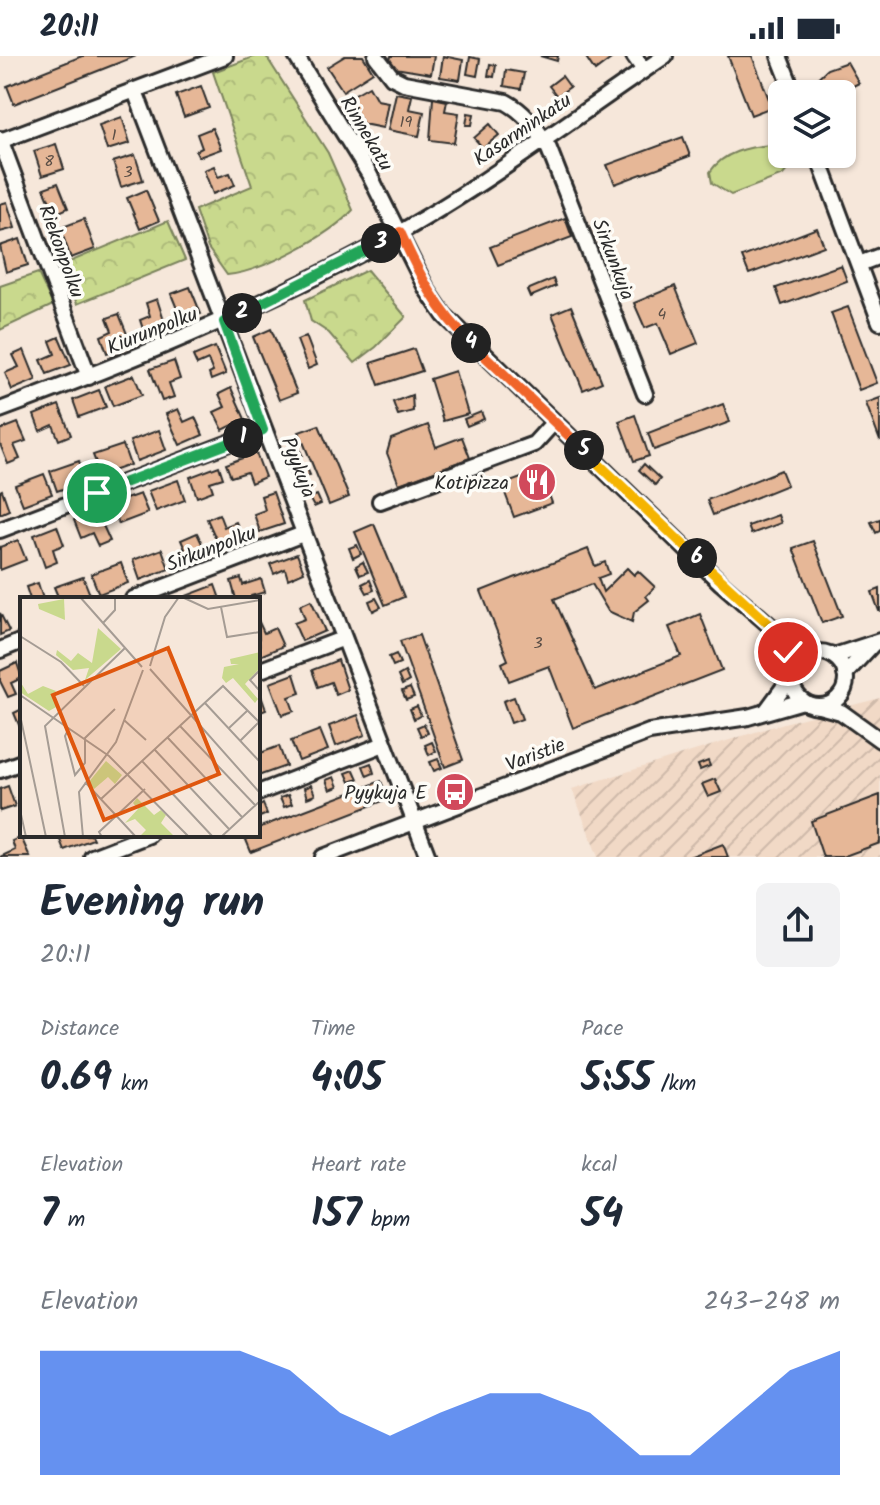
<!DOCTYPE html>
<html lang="en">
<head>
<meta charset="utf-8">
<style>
	body { margin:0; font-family:Kalam,sans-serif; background:#f2f2f3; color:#1f2937; height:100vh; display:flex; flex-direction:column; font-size:30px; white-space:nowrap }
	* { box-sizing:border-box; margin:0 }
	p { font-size:26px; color:#747a83 }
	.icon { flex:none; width:44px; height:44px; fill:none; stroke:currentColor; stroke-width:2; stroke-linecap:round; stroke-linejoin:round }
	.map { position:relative; height:801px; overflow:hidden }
	.sheet { display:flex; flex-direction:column; background:#fff; flex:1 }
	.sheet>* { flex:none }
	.fabs { position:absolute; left:768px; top:24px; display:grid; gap:16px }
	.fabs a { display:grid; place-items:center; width:88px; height:88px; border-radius:12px; background:#fff; box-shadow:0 2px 6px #0004; font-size:40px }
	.pin { position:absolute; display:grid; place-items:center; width:68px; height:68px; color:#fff; margin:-34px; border:4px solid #fff; border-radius:50%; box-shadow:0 2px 8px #0007 }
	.km { position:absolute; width:40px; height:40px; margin:-20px; border-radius:50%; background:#222; color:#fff; font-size:22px; line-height:40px; text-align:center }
	.round { display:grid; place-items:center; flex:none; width:84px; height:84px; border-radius:12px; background:#f2f2f3 }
	.headline { display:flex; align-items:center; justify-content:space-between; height:136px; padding:0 40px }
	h1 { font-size:44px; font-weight:800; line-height:60px }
	.metrics { display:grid; grid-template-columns:repeat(3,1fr); gap:12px; height:136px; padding:8px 40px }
	.metrics div { display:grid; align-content:center }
	.metrics b { font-size:40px; font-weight:800 }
	.metrics small { font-size:22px; font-weight:400 }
	.metrics p { font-size:22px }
	.chart { height:224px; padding:16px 40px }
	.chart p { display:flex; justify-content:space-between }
	.chart svg { width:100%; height:144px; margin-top:8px; fill:#2563eb; opacity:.7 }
	.status { display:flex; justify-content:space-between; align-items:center; height:56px; padding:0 40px; background:#fff; direction:ltr }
	.status svg { height:22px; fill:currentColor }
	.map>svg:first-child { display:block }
	.industrial { fill:url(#industrial-furrows) }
	.grass { fill:#c9d98d; stroke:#7a825c; stroke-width:2 }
	.forest { fill:url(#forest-crowns); stroke:#7a825c; stroke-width:2 }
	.building { fill:#e6b797; stroke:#2b2b2b; stroke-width:2 }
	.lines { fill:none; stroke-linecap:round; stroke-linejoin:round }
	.minor-casing { stroke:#2b2b2b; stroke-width:20 }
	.minor { stroke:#fdfcf7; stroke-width:14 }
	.split-1-casing { stroke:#fff; stroke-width:16 }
	.split-2-casing { stroke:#fff; stroke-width:16 }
	.split-3-casing { stroke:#fff; stroke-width:16 }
	.split-4-casing { stroke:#fff; stroke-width:16 }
	.split-5-casing { stroke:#fff; stroke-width:16 }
	.split-6-casing { stroke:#fff; stroke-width:16 }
	.split-7-casing { stroke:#fff; stroke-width:16 }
	.split-1 { stroke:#22a559; stroke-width:10 }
	.split-2 { stroke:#22a559; stroke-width:10 }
	.split-3 { stroke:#22a559; stroke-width:10 }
	.split-4 { stroke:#f0652b; stroke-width:10 }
	.split-5 { stroke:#f0652b; stroke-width:10 }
	.split-6 { stroke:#f5b400; stroke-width:10 }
	.split-7 { stroke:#f5b400; stroke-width:10 }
	.labels { text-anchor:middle; stroke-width:7; stroke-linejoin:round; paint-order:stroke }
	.number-label { font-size:16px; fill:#5a4e46 }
	.street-label { font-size:20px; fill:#2b2b2b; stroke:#fdfcf7 }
	.poi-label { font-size:20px; fill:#2b2b2b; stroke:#fdfcf7; text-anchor:end }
	.inset-road { fill:none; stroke:#a59c94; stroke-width:2 }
	.view { fill:#df570e; fill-opacity:0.15; stroke:#df570e; stroke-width:4 }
	.inset-edge { fill:none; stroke:#2b2b2b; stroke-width:4 }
</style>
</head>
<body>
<div class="status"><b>20:11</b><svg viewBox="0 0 49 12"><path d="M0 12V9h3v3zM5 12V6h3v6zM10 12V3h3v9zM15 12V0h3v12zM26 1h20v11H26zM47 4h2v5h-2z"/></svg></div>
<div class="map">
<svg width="880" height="801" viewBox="0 0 880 801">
	<defs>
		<pattern id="industrial-furrows" width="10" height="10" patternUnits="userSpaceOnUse" patternTransform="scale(2)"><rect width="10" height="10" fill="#f1d9c6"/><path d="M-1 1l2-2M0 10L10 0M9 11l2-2" fill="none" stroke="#cfbaaa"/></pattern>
		<pattern id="forest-crowns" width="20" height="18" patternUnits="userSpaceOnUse" patternTransform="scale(2)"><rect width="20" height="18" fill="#c9d98d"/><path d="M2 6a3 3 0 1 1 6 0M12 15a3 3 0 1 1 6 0" fill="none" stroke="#adba7a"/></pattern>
	</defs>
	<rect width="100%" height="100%" fill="#f6e7da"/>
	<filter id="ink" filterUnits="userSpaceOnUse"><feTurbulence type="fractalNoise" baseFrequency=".0125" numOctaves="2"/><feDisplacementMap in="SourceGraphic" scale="16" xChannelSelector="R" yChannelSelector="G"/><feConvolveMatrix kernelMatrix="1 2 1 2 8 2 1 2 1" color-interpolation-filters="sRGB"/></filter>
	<g filter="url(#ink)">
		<path class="industrial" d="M880,642V801H598L572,733L784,667Z"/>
		<path class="grass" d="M771,89L782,97L788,113L783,119L731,139L712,127L710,116C723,96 748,91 771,89Z"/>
		<g class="forest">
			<path d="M256,0H266L328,97L353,154C329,180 262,216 227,219L208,192L195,154L252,130L213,16Z"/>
			<path d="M168,165L185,204L77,248L62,209Z"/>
			<path d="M367,214L406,261L376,291L355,307L329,277L311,265L305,244Z"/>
			<path d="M38,217L53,249L0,274V230Z"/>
		</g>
		<g class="building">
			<path d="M82,0H136L14,48L7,30Z"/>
			<path d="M345,0H363L373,16L343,35L327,11Z"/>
			<path d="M391,0H434L431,18L389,11Z"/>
			<path d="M443,0L463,4L460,24L440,21Z"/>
			<path d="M540,0H558L557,5Z"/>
			<path d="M585,0H615L595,15Z"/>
			<path d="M728,0H752L772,51L751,59Z"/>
			<path d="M470,1L480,3L477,20L467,18Z"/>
			<path d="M847,6L859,27L837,38H818L812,27L827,13Z"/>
			<path d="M490,8L496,9L494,21L488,20Z"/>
			<path d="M506,14L524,17L521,33L504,30Z"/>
			<path d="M562,20L570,31L557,40L549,30Z"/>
			<path d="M201,30L209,52L184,61L176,39Z"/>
			<path d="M369,30L377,44L388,46L383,72L363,68L348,42Z"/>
			<path d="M396,37L412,40L409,53L424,56L419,80L388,74Z"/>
			<path d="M433,42L447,45L445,55L459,57L454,87L430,84Z"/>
			<path d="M468,57L474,58L472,69H466Z"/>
			<path d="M122,61L130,87L107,94L99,69Z"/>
			<path d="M490,68L499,79L483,92L474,82Z"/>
			<path d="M212,72L221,93L199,101L196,95L202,92L197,78Z"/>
			<path d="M683,81L690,100L615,128L607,109Z"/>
			<path d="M56,88L64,113L42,120L34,95Z"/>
			<path d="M135,99L143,124L121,131L113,106Z"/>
			<path d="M214,110L218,121L230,117L235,129L213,138L204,114Z"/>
			<path d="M58,127L68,152L55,158L44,132Z"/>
			<path d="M146,134L159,165L140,173L127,142Z"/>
			<path d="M7,146L15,172L0,176V148Z"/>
			<path d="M565,162L572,181L498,209L490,191Z"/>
			<path d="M84,163L95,193L71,202L60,172Z"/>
			<path d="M817,172L824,190L749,218L742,201Z"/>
			<path d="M20,183L28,209L6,216L0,190Z"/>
			<path d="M841,209L847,225L782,249L776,232Z"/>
			<path d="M553,223L556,230L530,241L527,234Z"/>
			<path d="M675,230L698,287L671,298L658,267L645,272L634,247Z"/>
			<path d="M190,231L201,258L182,265L171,238Z"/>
			<path d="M157,243L167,274L146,282L140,264L150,260L146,247Z"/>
			<path d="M571,250L602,326L583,334L552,258Z"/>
			<path d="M848,251L877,327L859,334L831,257Z"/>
			<path d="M119,258L131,288L107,297L101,280L112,275L107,262Z"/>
			<path d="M271,273L297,337L279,344L253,281Z"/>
			<path d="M306,280L317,309L308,313L297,284Z"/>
			<path d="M59,281L71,309L47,318L41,304L55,298L50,285Z"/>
			<path d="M215,291L226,318L211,324L209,318L213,316L208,304L197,309L193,300Z"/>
			<path d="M414,293L422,315L379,329L371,307Z"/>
			<path d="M24,294L36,324L12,334L5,317L19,311L13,299Z"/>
			<path d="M174,305L180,323L169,327L174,341L162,345L150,313Z"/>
			<path d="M455,315L468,358L443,365L430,323Z"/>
			<path d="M134,319L142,339L113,350L105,330Z"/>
			<path d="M231,332L245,363L223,374L214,356L225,351L219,338Z"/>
			<path d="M99,334L106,351L79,361L73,344Z"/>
			<path d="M412,339L413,355L398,359L393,346Z"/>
			<path d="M880,342V385L866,347Z"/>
			<path d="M723,348L730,366L654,394L648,377Z"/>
			<path d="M59,349L71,379L59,384L53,369L40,375L34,359Z"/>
			<path d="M178,353L184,366L195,361L203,379L180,389L166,358Z"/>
			<path d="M481,356L484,363L467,370L464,363Z"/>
			<path d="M635,359L649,400L634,405L619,365Z"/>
			<path d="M18,367L26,385L14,389L20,403L8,408L0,388V374Z"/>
			<path d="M319,369L349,441L329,449L299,376Z"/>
			<path d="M428,369L436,391L462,381L470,402L399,428L387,397L391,383Z"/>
			<path d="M159,374L166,394L137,405L130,385Z"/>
			<path d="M123,389L130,409L101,419L93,399Z"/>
			<path d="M298,390L302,399L295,402L291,393Z"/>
			<path d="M256,397L265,421L251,427L247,416L231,421L226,408Z"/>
			<path d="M79,405L86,425L57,435L50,415Z"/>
			<path d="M644,408L660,423L655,429L639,414Z"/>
			<path d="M219,410L223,422L210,426L213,435L197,441L190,421Z"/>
			<path d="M306,410L310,419L302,422L298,413Z"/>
			<path d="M781,414L787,429L713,459L707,444Z"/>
			<path d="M540,415L543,423L546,419L555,426L548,436L552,447L514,461L502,429Z"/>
			<path d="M44,418L52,438L23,449L15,429Z"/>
			<path d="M178,424L185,444L156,455L148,435Z"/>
			<path d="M2,434L9,454L0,458V435Z"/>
			<path d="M273,436L284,468L260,476L254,458L265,454L261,440Z"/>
			<path d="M140,438L148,457L119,468L111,448Z"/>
			<path d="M317,439L321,448L314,451L309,442Z"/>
			<path d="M96,454L110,485L98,490L92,477L81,482L74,464Z"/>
			<path d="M219,458L224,471L236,466L244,484L221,494L207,463Z"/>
			<path d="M778,459L781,467L751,478L748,470Z"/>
			<path d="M880,463V475L876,477L871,466Z"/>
			<path d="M374,468L404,541L385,549L355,476Z"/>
			<path d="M57,470L64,489L53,493L57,506L45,511L34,479Z"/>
			<path d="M197,477L206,496L178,509L173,498L185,493L181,484Z"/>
			<path d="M18,484L26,504L0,514V491Z"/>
			<path d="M813,485L842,560L822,567L793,492Z"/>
			<path d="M357,489L361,498L353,502L349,492Z"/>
			<path d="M162,493L169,513L140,524L133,504Z"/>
			<path d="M588,493L595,510L605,506L609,518L598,522L603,536L627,512L634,519L638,515L655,531L646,540L649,544L634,556L632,566L608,555L592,528L554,543L595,634L681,600L669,571L700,558L722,614L573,672L549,610L509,625L502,607L508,604L481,535Z"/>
			<path d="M297,498L304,516L288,523L285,513L274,518L270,508Z"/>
			<path d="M363,506L368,516L360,519L356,510Z"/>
			<path d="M121,507L128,527L99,538L91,518Z"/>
			<path d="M83,521L91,541L59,543L54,531Z"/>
			<path d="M241,522L243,529L261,523L265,536L251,540L252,543H236L231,525Z"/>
			<path d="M370,524L374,534L367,537L362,528Z"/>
			<path d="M38,527L43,543H30L26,531Z"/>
			<path d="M215,529L220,543H187L186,540Z"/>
			<path d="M880,533V555H879L872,536Z"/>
			<path d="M376,542L381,551L373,555L369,545Z"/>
			<path d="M311,544L325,575L302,585L294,567L305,563L300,549Z"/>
			<path d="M0,557L9,575L0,579Z"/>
			<path d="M258,564L264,577L275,572L283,590L260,600Z"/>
			<path d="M419,579L463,704L445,711L400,585Z"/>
			<path d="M396,598L400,607L393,610L389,601Z"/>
			<path d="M338,604L348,634L336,639L331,626L318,631L312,614Z"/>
			<path d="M17,607L22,622L11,627L16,638L8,641L0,625V615Z"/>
			<path d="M405,616L409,625L402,629L398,620Z"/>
			<path d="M294,618L300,637L289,641L294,655L282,659L270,627Z"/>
			<path d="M410,632L414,641L406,644L402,635Z"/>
			<path d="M259,634L266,654L258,657V635Z"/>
			<path d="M514,641L522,663L511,667L503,645Z"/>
			<path d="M417,650L421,659L414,663L410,653Z"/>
			<path d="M22,653V676L14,657Z"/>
			<path d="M358,659L365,679L336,690L329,670Z"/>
			<path d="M424,668L428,677L421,680L417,671Z"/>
			<path d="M320,674L328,694L299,705L291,685Z"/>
			<path d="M432,686L436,695L429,699L425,689Z"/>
			<path d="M279,690L286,710L258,720V698Z"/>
			<path d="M438,703L442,712L434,715L430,706Z"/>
			<path d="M708,705L710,710L700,714L698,709Z"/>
			<path d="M371,707L374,717L367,720L363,710Z"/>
			<path d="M354,714L358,723L350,726L346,717Z"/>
			<path d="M334,721L338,731L330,734L326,724Z"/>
			<path d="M715,723L721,736L708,741L702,728Z"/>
			<path d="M381,725L388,743L251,796L244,779H258V772Z"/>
			<path d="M311,729L315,739L307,742L304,732Z"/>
			<path d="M8,730L15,750L0,755V733Z"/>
			<path d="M288,739L292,748L284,751L280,742Z"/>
			<path d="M880,739V787L842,801H823L811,765Z"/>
			<path d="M263,748L267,758L260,761L258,751Z"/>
			<path d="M58,779H91L93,783L64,794Z"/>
			<path d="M21,781L30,801H0L15,794L12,785Z"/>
			<path d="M723,788L728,801H689Z"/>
		</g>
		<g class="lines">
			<g class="minor-casing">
				<g id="minor">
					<path d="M296,0L369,118L427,234L444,259L721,527L782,580L813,597"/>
					<path d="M376,0L392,21L404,27L506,46C525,56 539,75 549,93L645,338"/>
					<path d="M634,0L644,14"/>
					<path d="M779,0L794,38"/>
					<path d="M135,35L428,801"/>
					<path d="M0,83L89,321"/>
					<path d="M0,85L225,0"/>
					<path d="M817,98L880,266"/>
					<path d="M859,208L880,200"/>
					<path d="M0,354C129,306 255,254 377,189C478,135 570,64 665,0"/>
					<path d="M380,445L534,388L554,366"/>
					<path d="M0,474L263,374"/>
					<path d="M133,543L303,478"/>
					<path d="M0,594L22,585"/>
					<circle cx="819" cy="623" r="27"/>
					<path d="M834,600L880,585"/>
					<path d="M258,615L342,583"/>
					<path d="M845,618L872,589"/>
					<path d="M819,650L841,656L880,684"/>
					<path d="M767,654L792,620"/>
					<path d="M0,714L22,706"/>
					<path d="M258,737L384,688"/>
					<path d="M92,801L149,779"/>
					<path d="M323,801L649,676L748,661L803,645"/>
				</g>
			</g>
			<use href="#minor" class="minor"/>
		</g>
	</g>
	<g class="lines" filter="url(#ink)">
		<g class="split-1-casing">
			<path id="split-1" d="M97,437L243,382"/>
		</g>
		<g class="split-2-casing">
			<path id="split-2" d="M242,257L224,266L263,374L243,382"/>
		</g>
		<g class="split-3-casing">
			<path id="split-3" d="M242,257L381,187"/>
		</g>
		<g class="split-4-casing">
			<path id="split-4" d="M381,187L400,176C419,218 437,255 471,287"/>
		</g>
		<g class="split-5-casing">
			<path id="split-5" d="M471,287L584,394"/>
		</g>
		<g class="split-6-casing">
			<path id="split-6" d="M584,394L697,502"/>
		</g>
		<g class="split-7-casing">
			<path id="split-7" d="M697,502L782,580L788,596"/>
		</g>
		<use href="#split-1" class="split-1"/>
		<use href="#split-2" class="split-2"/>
		<use href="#split-3" class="split-3"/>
		<use href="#split-4" class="split-4"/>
		<use href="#split-5" class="split-5"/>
		<use href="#split-6" class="split-6"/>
		<use href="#split-7" class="split-7"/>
	</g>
	<defs>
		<g id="restaurant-disc" transform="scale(2)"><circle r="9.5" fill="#d1495b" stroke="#fdfcf7"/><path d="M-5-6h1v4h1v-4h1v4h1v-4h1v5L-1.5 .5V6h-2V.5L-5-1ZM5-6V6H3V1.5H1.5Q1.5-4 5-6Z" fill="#fff"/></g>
		<g id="bus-disc" transform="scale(2)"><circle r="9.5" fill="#d1495b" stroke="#fdfcf7"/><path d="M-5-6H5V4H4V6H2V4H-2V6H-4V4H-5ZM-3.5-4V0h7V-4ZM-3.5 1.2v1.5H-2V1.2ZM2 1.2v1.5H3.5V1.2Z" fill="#fff"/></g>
	</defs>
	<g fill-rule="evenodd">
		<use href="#restaurant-disc" x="537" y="426"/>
		<use href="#bus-disc" x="455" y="736"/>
	</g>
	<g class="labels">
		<g class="number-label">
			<text x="406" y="71">19</text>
			<text x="114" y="84">1</text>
			<text x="49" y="110">8</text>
			<text x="128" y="121">3</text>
			<text x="662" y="263">4</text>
			<text x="538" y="592">3</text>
		</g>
		<g class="street-label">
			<text transform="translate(522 73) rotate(-34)" y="7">Kasarminkatu</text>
			<text transform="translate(367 77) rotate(59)" y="7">Rinnekatu</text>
			<text transform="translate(62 195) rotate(70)" y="7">Riekonpolku</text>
			<text transform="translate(614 203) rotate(69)" y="7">Sirkunkuja</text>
			<text transform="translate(152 274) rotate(-22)" y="7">Kiurunpolku</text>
			<text transform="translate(299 411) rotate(69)" y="7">Pyykuja</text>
			<text transform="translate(211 492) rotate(-21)" y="7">Sirkunpolku</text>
			<text transform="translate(535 698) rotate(-21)" y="7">Varistie</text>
		</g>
		<g class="poi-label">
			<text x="509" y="433">Kotipizza</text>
			<text x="427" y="743">Pyykuja E</text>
		</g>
	</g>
	<g transform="translate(20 541)">
		<rect width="240" height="240" fill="#f6e7da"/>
		<path d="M44,2L45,23L19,12L18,7Z" fill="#c9d98d"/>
		<path d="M78,31L101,52L65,83L69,71L53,73L36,58L37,53L51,64L58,56L72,66ZM240,55V71L225,87L238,102L235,106L213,81L206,86L202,81L204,70L219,67H211L210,62ZM1,86L8,97L23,89L36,94L32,99L38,109L29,114L0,95ZM86,164L102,178L95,187L88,180L74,192L68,186ZM117,201L134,218L141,213L146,218L141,226L155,240H119L126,233L115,222L105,226L118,212L113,206Z" fill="#c9d98d"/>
		<path class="inset-road" d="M60,0L122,70M162,0L188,12L240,3M201,10L207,40L240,35M83,26L95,13V0M0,39L41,65L64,89M130,69L145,20L159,0M130,72L240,196M240,73L230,83L240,94M0,98L89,159L169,240M185,106L240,165M0,118L26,240M104,123L126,143M160,129L235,208M49,131L45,139L55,178L65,166V141L95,112M209,131L228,113M148,141L222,220M220,144L239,125M135,153L209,232M122,164L193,240M65,185L116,240M81,202L203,89L240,126M0,213L6,240M45,240L25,129L105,51M63,240L59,195L96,145L123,73M82,240L79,235L125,192M201,240L240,204"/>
		<path class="view" d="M148,51L199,177L84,223L33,98Z"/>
		<rect width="240" height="240" class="inset-edge"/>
	</g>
</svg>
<div class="fabs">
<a><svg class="icon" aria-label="layers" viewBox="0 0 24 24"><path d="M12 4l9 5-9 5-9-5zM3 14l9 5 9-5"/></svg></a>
</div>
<div class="pin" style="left:97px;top:437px;background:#1e9e55"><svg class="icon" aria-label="arrive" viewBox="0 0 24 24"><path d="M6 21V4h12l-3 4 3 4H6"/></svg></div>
<div class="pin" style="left:788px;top:596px;background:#d93025"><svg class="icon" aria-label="check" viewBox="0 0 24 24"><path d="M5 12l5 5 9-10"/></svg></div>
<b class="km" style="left:243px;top:382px">1</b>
<b class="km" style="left:242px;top:257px">2</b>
<b class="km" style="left:381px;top:187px">3</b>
<b class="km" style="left:471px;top:287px">4</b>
<b class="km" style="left:584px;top:394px">5</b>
<b class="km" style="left:697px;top:502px">6</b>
</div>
<section class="sheet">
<div class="headline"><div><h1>Evening run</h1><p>20:11</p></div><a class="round"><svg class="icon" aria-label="share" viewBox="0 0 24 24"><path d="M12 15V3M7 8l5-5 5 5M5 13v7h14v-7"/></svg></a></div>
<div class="metrics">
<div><p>Distance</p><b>0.69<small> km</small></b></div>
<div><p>Time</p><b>4:05</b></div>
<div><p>Pace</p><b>5:55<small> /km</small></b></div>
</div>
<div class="metrics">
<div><p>Elevation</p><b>7<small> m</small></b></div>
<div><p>Heart rate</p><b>157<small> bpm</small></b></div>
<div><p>kcal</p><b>54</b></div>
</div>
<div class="chart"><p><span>Elevation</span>243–248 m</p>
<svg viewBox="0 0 160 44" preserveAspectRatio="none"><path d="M0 44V6L10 6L20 6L30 6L40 6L50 12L60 25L70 32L80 25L90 19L100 19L110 25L120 38L130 38L140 25L150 12L160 6V44z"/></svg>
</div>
</section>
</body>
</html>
